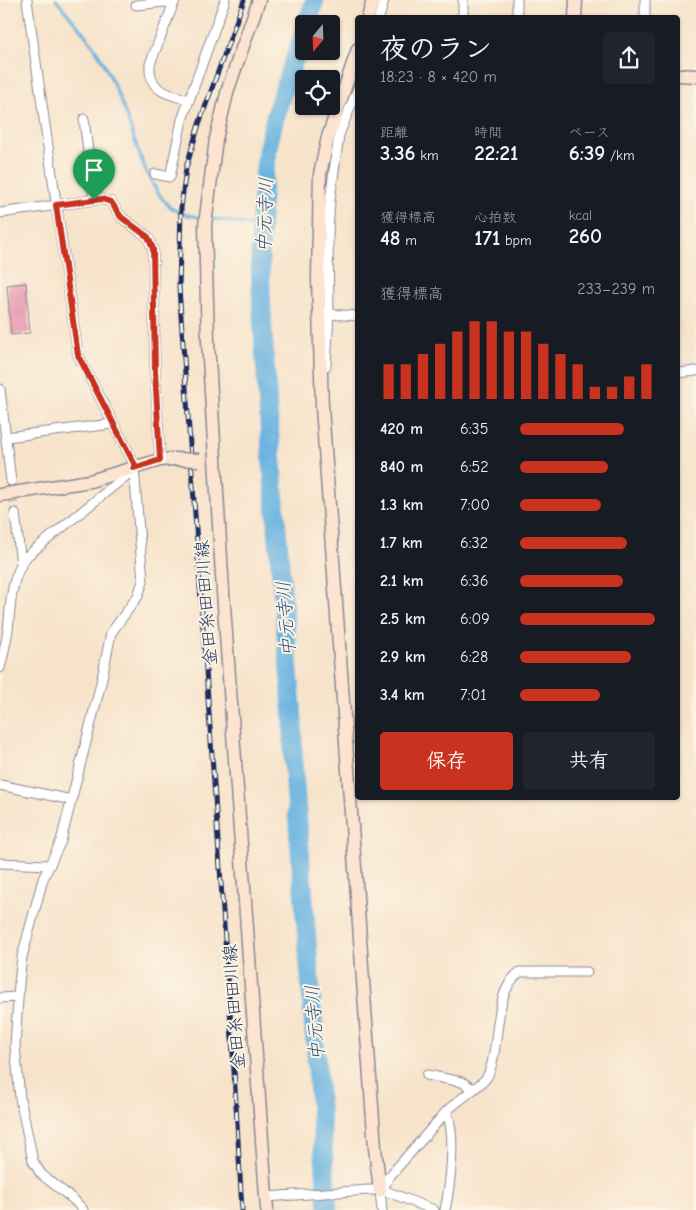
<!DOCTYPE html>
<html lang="ja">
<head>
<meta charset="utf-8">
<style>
	body { margin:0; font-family:"Comic Neue","Klee One",sans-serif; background:#20242c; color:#f1f3f6; height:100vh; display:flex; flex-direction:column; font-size:19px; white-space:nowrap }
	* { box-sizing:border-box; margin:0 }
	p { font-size:16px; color:#9ea1a6 }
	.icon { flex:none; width:28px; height:28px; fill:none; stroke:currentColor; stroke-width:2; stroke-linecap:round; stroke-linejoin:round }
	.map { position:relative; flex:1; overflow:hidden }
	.details { position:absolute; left:355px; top:15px; width:325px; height:785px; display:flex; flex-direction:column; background:#171b24; border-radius:5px; box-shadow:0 1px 4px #0004 }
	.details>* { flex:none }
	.needle { width:32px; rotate:199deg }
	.controls { position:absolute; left:295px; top:15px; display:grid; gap:10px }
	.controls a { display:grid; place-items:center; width:45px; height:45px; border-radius:5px; background:#171b24; box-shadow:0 1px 4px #0004; font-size:25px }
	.pin { position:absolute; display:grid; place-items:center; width:42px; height:42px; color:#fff; margin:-51px -21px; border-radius:50% 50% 50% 0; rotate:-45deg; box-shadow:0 0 5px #0007 }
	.pin .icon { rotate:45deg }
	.round { display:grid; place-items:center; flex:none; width:52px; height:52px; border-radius:5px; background:#20242c }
	.head { display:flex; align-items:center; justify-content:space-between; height:85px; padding:0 25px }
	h1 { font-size:28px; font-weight:600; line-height:38px }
	.stats { display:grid; grid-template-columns:repeat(3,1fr); gap:8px; height:85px; padding:5px 25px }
	.stats div { display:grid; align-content:center }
	.stats b { font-size:21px; font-weight:600 }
	.stats small { font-size:14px; font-weight:400 }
	.stats p { font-size:14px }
	.chart { height:140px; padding:10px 25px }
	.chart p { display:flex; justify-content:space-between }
	.chart svg { width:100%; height:90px; margin-top:5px; stroke:#c8321e; stroke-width:6 }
	.cta { display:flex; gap:10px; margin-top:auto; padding:10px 25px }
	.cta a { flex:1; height:58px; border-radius:5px; background:#c8321e; color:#fff; font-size:20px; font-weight:600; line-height:58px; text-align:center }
	.cta a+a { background:#20242c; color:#f1f3f6 }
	ul { padding:0 25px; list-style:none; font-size:16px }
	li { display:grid; grid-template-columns:80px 60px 1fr; align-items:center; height:38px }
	li i { height:12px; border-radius:6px; background:#c8321e }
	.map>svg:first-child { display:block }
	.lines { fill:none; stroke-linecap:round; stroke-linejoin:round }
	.stream { stroke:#68b2e0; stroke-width:3 }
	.river { stroke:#68b2e0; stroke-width:19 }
	.building { fill:#e58ea9 }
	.street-tunnel { stroke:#cbbfb4; stroke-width:9; stroke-dasharray:9 4.5; stroke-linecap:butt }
	.street-casing { stroke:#898994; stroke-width:11 }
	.secondary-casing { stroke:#898994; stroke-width:15 }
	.street { stroke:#fff; stroke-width:9 }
	.secondary { stroke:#fde4d1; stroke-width:12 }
	.rail-casing { stroke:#1b2f5e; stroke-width:5 }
	.rail { stroke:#fcf5e5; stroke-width:3; stroke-dasharray:9; stroke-linecap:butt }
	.secondary-bridge-casing { stroke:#898994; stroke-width:15; stroke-linecap:butt }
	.secondary-bridge { stroke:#fde4d1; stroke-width:12 }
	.route-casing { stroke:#fff; stroke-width:10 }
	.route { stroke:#c8321e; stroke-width:6 }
	.labels { text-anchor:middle; stroke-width:4; stroke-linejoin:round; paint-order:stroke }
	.street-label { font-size:18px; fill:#1b2f5e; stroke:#fcf5e5 }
	.water-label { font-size:19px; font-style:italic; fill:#325685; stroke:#fcf5e5 }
</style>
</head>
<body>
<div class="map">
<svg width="696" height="1210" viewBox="0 0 696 1210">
	<rect width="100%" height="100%" fill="#fcf5e5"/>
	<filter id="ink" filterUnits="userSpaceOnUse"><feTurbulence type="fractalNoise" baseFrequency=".02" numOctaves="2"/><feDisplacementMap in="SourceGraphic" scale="10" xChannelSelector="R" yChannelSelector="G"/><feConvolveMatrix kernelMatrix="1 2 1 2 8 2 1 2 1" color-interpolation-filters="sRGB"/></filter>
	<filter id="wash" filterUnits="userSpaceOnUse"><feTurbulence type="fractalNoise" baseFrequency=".0096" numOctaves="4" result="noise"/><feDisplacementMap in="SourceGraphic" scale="20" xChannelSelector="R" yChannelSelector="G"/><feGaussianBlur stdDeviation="1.12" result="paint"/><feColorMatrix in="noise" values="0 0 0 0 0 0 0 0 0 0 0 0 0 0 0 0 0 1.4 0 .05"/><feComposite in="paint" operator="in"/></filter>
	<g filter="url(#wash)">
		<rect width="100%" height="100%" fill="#f7e3ca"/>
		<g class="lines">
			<g class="stream">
				<path d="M56,0C72,19 90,38 102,60C110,76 118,93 124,109C135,139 145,182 168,205C178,214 191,216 203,218"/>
				<path d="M210,218L261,227"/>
			</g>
			<g class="river">
				<path d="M307,24L315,0"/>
				<path d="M304,33C291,70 275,108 268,148C255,223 261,302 266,378C273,492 284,606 293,720V761L328,1210"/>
			</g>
		</g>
		<g id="blocks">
			<path class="building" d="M26,283L30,333L11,335L7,285Z"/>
		</g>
	</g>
	<g filter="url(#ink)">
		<use href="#blocks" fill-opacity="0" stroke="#898994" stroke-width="1"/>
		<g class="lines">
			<path class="street-tunnel" d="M11,481L15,513"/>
			<g class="street-casing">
				<g id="street">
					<path d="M27,0L78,355L136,467L134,468L143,581L138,596L111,633L101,683L61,841L43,879L22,957L19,983L15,1046L20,1098L33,1161L41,1174L74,1200L83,1210"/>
					<path d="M175,0L150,64C148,91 167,94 189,100"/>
					<path d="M136,5L165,2L173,4"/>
					<path d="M379,18L384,0"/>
					<path d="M463,18V0"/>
					<path d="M517,18V0"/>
					<path d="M645,18V0"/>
					<path d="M84,119L94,200"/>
					<path d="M155,174L170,177L182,120L225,0"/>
					<path d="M0,213L101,199L111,202L121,217L148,237L153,249L155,371L160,460"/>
					<path d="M329,314L358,316"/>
					<path d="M326,366L329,314L328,234L330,200L339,135L358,88"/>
					<path d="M678,373L696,371"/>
					<path d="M0,389L11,481"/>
					<path d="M6,437L112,424"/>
					<path d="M15,513L21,564"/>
					<path d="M0,668C3,656 6,643 8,630C11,604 10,578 27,556L132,471"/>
					<path d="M0,785L72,800"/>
					<path d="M0,863L50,865"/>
					<path d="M0,998L18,997"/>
					<path d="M427,1075L462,1082L473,1089"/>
					<path d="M383,1190L388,1178L446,1112C454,1103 484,1083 487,1077C502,1047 491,993 520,972H587"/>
					<path d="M380,1191L382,1210"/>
					<path d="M265,1197L369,1190H383L434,1210"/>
					<path d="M445,1210C450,1187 457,1132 446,1112"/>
				</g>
			</g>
			<g class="secondary-casing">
				<g id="secondary">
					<path d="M259,0L228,89L216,139L205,225L208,342L223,592L267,1210"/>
					<path d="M368,18L373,0"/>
					<path d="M575,18L576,0"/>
					<path d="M358,49L328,137L320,174L318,278L322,407L375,1148L380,1191"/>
					<path d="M678,75L696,76"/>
					<path d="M0,495L90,481L160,460L174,459"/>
				</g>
			</g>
			<use href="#street" class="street"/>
			<use href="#secondary" class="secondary"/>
			<g class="rail-casing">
				<path id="rail" d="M242,1210L233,1053L179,288L181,208L186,168L199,124L244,0"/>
			</g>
			<use href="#rail" class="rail"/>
			<g class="secondary-bridge-casing">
				<path id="secondary-bridge" d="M174,459L199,460"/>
			</g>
			<use href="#secondary-bridge" class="secondary-bridge"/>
		</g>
	</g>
	<g class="lines" filter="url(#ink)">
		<g class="route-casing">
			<path id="route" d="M102,199L111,202L121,217L148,237L153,249L155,371L160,460L134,468L136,467L78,355L56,205Z"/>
		</g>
		<use href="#route" class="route"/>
	</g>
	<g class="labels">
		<g class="street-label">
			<text transform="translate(206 603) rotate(-94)" y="6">金田糸田田川線</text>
			<text transform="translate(234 1007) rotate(-94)" y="6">金田糸田田川線</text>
		</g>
		<g class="water-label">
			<text transform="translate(264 215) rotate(-88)" y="7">中元寺川</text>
			<text transform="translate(285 619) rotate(-94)" y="7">中元寺川</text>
			<text transform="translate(314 1023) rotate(-94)" y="7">中元寺川</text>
		</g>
	</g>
</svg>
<div class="controls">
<a><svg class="needle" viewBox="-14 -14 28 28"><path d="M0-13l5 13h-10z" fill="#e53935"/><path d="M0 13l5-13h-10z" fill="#9ea1a6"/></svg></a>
<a><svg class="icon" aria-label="locate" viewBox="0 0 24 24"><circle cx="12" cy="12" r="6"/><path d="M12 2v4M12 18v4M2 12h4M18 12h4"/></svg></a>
</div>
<div class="pin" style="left:94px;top:200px;background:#1e9e55"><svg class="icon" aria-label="arrive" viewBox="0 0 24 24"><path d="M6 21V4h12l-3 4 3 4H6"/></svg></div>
<section class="details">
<div class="head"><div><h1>夜のラン</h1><p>18:23 · 8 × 420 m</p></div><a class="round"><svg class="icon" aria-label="share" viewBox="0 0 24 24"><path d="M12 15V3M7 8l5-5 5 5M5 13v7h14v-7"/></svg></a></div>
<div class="stats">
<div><p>距離</p><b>3.36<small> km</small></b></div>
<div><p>時間</p><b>22:21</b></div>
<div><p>ペース</p><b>6:39<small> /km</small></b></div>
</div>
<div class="stats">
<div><p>獲得標高</p><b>48<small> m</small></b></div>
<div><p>心拍数</p><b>171<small> bpm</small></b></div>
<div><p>kcal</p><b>260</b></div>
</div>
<div class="chart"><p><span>獲得標高</span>233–239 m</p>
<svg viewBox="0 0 160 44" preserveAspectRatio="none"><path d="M5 44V27M15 44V27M25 44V22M35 44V17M45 44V11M55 44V6M65 44V6M75 44V11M85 44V11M95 44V17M105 44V22M115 44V27M125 44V38M135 44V38M145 44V33M155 44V27"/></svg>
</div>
<ul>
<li><b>420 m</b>6:35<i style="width:77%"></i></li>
<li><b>840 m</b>6:52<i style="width:65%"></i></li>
<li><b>1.3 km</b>7:00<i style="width:60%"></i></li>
<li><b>1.7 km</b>6:32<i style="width:79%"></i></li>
<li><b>2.1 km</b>6:36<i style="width:76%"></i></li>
<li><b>2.5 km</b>6:09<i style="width:100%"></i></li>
<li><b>2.9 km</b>6:28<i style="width:82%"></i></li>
<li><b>3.4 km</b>7:01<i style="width:59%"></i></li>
</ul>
<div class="cta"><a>保存</a><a>共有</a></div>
</section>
</div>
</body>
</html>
